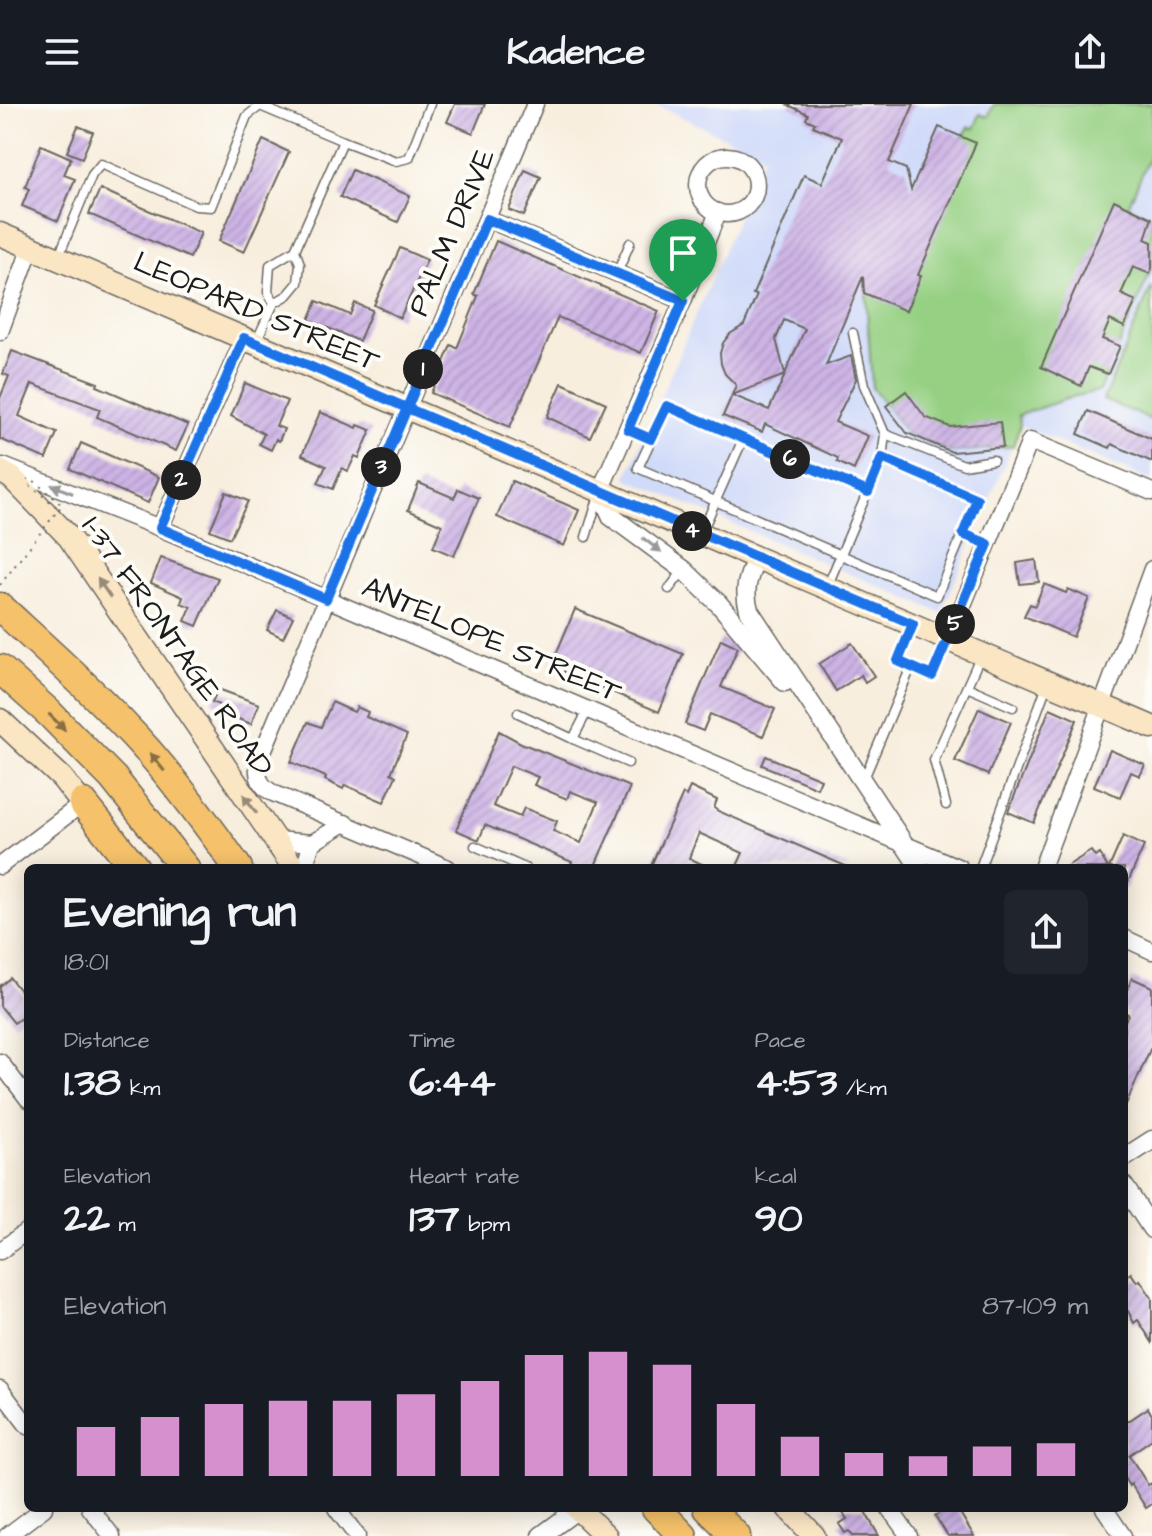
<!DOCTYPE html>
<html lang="en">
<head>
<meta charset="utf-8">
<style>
	body { margin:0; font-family:"Architects Daughter",sans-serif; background:#20242c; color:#f1f3f6; height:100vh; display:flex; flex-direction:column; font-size:30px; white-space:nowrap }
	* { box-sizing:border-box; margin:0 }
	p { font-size:26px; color:#9ea1a6 }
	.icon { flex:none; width:44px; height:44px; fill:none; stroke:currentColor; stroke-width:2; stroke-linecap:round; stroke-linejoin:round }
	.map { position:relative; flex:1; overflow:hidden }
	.details { position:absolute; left:24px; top:760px; width:1104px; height:648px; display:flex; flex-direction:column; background:#171b24; border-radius:12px; box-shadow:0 4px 20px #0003 }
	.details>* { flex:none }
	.pin { position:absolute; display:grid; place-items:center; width:68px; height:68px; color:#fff; margin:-82px -34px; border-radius:50% 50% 50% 0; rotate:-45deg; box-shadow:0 0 8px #0007 }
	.pin .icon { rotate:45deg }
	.km { position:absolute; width:40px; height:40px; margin:-20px; border-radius:50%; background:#222; color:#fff; font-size:22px; line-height:40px; text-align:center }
	.round { display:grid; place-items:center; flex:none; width:84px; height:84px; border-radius:12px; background:#20242c }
	.summary { display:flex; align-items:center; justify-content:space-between; height:136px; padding:0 40px }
	h1 { font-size:44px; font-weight:700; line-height:60px }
	.figures { display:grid; grid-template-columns:repeat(3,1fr); gap:12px; height:136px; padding:8px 40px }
	.figures div { display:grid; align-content:center }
	.figures b { font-size:40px; font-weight:700 }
	.figures small { font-size:22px; font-weight:400 }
	.figures p { font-size:22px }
	.chart { height:224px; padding:16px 40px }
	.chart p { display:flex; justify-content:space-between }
	.chart svg { width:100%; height:144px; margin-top:8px; stroke:#d690ce; stroke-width:6 }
	header { display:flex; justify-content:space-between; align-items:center; height:104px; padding:0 40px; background:#171b24; font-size:36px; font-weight:700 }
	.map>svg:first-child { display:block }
	.built { fill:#d0daf9 }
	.green { fill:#96d083; stroke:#597650; stroke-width:2 }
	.building { fill:url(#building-hatch); fill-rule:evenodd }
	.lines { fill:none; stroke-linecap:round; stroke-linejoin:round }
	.service-casing { stroke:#696660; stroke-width:11 }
	.minor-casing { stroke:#696660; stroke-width:19 }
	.tertiary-casing { stroke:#696660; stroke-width:21 }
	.secondary-casing { stroke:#696660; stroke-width:25 }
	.motorway-casing { stroke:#696660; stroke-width:31 }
	.service { stroke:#fff; stroke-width:8 }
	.minor { stroke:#fff; stroke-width:16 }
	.tertiary { stroke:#fff; stroke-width:18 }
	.secondary { stroke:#fbe6c4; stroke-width:22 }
	.motorway { stroke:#f5c16b; stroke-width:28 }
	.path-bridge { stroke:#696660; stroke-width:2; stroke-dasharray:2 6; stroke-linecap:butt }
	.oneway { fill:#999 }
	.oneway2 { fill:#978b78 }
	.oneway3 { fill:#886e44 }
	.route-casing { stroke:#fff; stroke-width:16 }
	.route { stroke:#1a73e8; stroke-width:10 }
	.labels { text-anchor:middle; stroke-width:8; stroke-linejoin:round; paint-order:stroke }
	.street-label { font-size:30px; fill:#1c1c1c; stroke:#fdfcf7 }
</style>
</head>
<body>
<header><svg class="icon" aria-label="menu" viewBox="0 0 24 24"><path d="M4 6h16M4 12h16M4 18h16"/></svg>Kadence<svg class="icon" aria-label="share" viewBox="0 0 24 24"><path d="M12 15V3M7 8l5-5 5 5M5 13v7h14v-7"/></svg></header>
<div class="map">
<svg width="1152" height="1432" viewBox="0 0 1152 1432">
	<defs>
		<pattern id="building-hatch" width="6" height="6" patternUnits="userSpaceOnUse" patternTransform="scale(2)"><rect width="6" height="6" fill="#cdb3e5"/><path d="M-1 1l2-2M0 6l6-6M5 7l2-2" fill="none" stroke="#af99c4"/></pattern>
	</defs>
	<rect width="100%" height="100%" fill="#fdfcf7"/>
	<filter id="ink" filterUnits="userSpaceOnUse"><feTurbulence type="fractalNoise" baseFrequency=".0125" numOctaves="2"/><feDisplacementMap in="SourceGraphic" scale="16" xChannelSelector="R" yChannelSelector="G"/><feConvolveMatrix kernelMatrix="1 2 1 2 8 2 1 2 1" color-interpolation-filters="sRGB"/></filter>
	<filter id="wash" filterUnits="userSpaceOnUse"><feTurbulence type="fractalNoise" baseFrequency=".006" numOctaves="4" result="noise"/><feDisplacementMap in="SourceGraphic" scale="32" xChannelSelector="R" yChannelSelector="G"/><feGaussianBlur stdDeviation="1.8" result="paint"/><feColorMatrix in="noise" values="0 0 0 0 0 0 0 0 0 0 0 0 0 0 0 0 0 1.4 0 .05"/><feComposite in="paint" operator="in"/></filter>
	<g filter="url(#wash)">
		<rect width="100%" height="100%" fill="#f8eede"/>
		<path class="built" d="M654,0H1152V377L1021,322L941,509L628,375L627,372L764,52Z"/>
		<g class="green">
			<path d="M994,0H1152V47L1128,102L1152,114V164L1099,287L1075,292L1019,311L1020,322L1013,342L952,348L907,329L872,284L866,189L969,23L974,25L980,10L988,13Z"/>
			<path d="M1152,182V316L1103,296Z"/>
		</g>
		<g id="blocks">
			<g class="building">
				<path d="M455,0H485L473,29L447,18Z"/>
				<path d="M786,0H914L889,58L906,65L911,86L939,23L976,39L918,171L921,172L906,207L864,189L863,172L826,261L851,252L856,275L835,318L868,332L854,366L837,358L838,354L765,320L762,328L723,312L732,291L769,306L785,271L732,291L736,281L725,270L721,260L720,249L723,239L730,230L744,221L757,191L753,190L804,71L822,79L842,34L813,22L815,19L806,15L808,10ZM784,216L805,225L785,270L776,235Z"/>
				<path d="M78,22L93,28L82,54L67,48Z"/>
				<path d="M263,36L289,48L244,148L219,137Z"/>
				<path d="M41,41L71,54L64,71L75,75L58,117L22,102L29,85L25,83Z"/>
				<path d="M352,66L410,92L398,118L340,93Z"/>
				<path d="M525,66L541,73L524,112L509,106Z"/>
				<path d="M100,85L201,129L190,154L89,110Z"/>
				<path d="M1114,96L1152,114L1145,135L1152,138V164L1150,170L1133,163L1121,190L1136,197L1124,223L1110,216L1102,235L1120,242L1108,270L1089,263L1081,282L1041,263Z"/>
				<path d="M496,137L659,207L641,249L558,213L510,323L431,289L451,241L457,244L478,192L474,190Z"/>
				<path d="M400,144L427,156L400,214L374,201Z"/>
				<path d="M317,197L350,211L355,199L372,206L359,237L309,216Z"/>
				<path d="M12,247L98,279L97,282L188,321L176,347L97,313L100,305L32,280L19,312L57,329L46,355L0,335V294L9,272L3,270Z"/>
				<path d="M245,279L287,297L276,322L284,325L279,337L276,335L271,346L259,340L264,330L231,312Z"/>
				<path d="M562,279L606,299L590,333L547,313Z"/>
				<path d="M906,287L925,313L950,323L1000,318L1003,343L952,348L907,329L886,302Z"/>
				<path d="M1088,307L1152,335V358L1112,340L1110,344L1078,330Z"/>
				<path d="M320,308L357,324L358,321L371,326L359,354L355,352L348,367L342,364L333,385L318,379L326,362L302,351Z"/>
				<path d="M81,339L159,373L148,399L70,365Z"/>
				<path d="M512,377L579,406L564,442L497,413Z"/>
				<path d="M419,379L454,394L458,385L479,394L454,452L433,443L442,421L408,406Z"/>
				<path d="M226,388L248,397L230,434L210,426Z"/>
				<path d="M161,454L218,474L197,522L185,517L191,503L181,499L183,493L151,479Z"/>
				<path d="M1036,456L1039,478L1020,480L1017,459Z"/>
				<path d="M1044,480L1066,489L1068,485L1089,494L1073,533L1024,512L1030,500L1035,502Z"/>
				<path d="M575,505L683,550L659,608L551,562Z"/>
				<path d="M277,506L293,513L283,534L267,526Z"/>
				<path d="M721,535L738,543L721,583L775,605L763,632L710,610L703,627L685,620Z"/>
				<path d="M852,539L874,572L865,578L861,571L836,587L819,560Z"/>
				<path d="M218,585L259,600L251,620L228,611L230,606L212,598Z"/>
				<path d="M332,598L354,608L357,603L368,608L366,613L407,631L391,669L396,672L384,698L345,681L343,685L325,676L326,673L291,658L308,618L321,623Z"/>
				<path d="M979,604L1011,618L988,671L955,657Z"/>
				<path d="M1050,604L1077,616L1034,719L1008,708Z"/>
				<path d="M499,627L521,639L630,683L594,764H576L571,762L572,758L485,721L479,736L456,726ZM511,662L538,673L534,681L567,695L570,687L598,698L581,739L553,727L557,717L524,704L520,713L493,702Z"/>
				<path d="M1110,646L1145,661L1140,672L1131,668L1120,693L1094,682Z"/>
				<path d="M766,652L821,675L817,684L762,661Z"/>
				<path d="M690,683L717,696L714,704L718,707L850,764H736L743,749L699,729L689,754L710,764H650L683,690L686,692Z"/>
				<path d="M1123,732L1144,742L1124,787V764H1109Z"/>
				<path d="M1091,747L1095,753L1100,750L1108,764H1064Z"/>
				<path d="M10,874L28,897V922L21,914L14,919L0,902V882Z"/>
				<path d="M1132,874L1152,883V941L1124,1005V920L1128,910L1124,908V894Z"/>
				<path d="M1131,1169L1137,1178L1140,1176L1152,1194V1238L1138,1216L1134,1219L1128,1207L1124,1209V1174Z"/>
				<path d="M1148,1304L1152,1311V1335L1129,1351L1148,1381L1152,1379V1400L1146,1404L1131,1380L1129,1382L1124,1374V1320Z"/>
				<path d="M840,1404H863L879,1432H853L849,1427L845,1429L839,1420L847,1415Z"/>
				<path d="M948,1404H957L974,1432H948L935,1412Z"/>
			</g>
		</g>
	</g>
	<g filter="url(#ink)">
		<use href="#blocks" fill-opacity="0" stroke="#696660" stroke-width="2"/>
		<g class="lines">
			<g class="service-casing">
				<g id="service">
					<path d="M58,154L92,71L101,60L196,102L211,103L247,12L260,2L343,37"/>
					<path d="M617,169L630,139"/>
					<path d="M274,199L268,188L270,161L295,146"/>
					<path d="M853,229L864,281L885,330L882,354"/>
					<path d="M256,238L274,199L288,191L298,179L300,160L295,146L343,37L396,57L409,54L430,0"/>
					<path d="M628,325L651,335"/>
					<path d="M885,330L964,361L993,356"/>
					<path d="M701,430L743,335"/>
					<path d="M963,430L988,440"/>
					<path d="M586,433L599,392"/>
					<path d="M827,483C845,440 864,397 882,354L977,395L937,492L638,364L667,302L868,388"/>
					<path d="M669,485L683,467"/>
					<path d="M911,563L932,572L948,536"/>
					<path d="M967,583L1013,603"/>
					<path d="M518,609L573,635L588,606"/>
					<path d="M573,635L628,659"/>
					<path d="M863,677L911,563L898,557L911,524"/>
					<path d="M946,701L934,656L980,553"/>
					<path d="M475,742L525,764"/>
					<path d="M980,764L1047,581"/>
				</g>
			</g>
			<g class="minor-casing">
				<g id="minor">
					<circle cx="727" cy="81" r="29"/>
					<path d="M487,115L683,197"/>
					<path d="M0,228L31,143"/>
					<path d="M3,362L160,424L960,764"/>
					<path d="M600,387L683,197L718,108"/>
					<path d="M160,424L244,234"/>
					<path d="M949,535L1030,337L1152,388"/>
					<path d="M275,736L312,739L345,719"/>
					<path d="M0,762L83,699"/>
					<path d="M304,764L312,739"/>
					<path d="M448,764L273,689C260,682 257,674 258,659L535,0"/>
					<path d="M1042,764L1152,465"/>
					<path d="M1124,834L1152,847"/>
					<path d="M0,958L28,995"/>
					<path d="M0,1147L28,1126"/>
					<path d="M0,1285L28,1322"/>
					<path d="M90,1404L112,1432"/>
					<path d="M336,1404L357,1432"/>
					<path d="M889,1404L909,1432"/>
					<path d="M1104,1404L1123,1432"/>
					<path d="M7,1432L44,1404"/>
				</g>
			</g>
			<g class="tertiary-casing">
				<g id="tertiary">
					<path d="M600,387L612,413L684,466L719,500L785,578"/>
					<path d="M756,454C748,474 743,485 749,506L920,764"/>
					<path d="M1124,1054L1152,1036"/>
					<path d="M1124,1082L1152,1125"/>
					<path d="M541,1432L579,1404"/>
				</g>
			</g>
			<g class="secondary-casing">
				<g id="secondary">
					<path d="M0,130L1152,623"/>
					<path d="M0,367L12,374L69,433L294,764"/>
					<path d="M0,616L62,674L90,710"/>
					<path d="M577,1404L606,1432"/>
					<path d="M788,1404L814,1432"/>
				</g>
			</g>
			<g class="motorway-casing">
				<g id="motorway">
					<path d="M0,503C51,550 103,596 149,648C181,685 210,724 238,764"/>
					<path d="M0,565L49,609L113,674L185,764"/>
					<path d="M83,699L135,764"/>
					<path d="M656,1404L683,1432"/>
					<path d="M708,1404L736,1432"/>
				</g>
			</g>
			<use href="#service" class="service"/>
			<use href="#minor" class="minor"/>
			<use href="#tertiary" class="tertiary"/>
			<use href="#secondary" class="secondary"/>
			<use href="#motorway" class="motorway"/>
			<path class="path-bridge" d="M0,481L62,401L32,375H28V380L57,403"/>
		</g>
		<defs><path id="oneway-solid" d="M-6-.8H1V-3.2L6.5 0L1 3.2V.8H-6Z" transform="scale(2)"/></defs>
		<g class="oneway">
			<use href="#oneway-solid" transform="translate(62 385) rotate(-158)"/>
			<use href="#oneway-solid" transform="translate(652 441) rotate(37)"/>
		</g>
		<g class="oneway2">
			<use href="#oneway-solid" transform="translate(104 484) rotate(-124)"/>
			<use href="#oneway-solid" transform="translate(250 700) rotate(-125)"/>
		</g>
		<g class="oneway3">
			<use href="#oneway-solid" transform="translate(57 618) rotate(45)"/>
			<use href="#oneway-solid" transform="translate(157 658) rotate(-129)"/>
		</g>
	</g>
	<g class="lines" filter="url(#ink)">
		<g class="route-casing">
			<path id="route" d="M683,197L487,115L407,304L244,234L160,424L326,495L407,304L913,520L898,557L932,572L988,440L963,430L977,395L882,354L868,388L667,302L651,335L628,325L683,197"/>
		</g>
		<use href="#route" class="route"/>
	</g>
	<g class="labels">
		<g class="street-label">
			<text transform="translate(451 128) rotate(-67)" y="10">PALM DRIVE</text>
			<text transform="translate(257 207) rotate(23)" y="10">LEOPARD STREET</text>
			<text transform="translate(492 535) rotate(23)" y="10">ANTELOPE STREET</text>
			<text transform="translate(178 542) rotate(55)" y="10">I-37 FRONTAGE ROAD</text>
		</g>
	</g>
</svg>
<div class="pin" style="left:683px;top:197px;background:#1e9e55"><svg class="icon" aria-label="arrive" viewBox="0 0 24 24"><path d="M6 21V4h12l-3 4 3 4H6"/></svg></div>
<b class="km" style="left:423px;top:265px">1</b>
<b class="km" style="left:181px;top:376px">2</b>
<b class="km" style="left:381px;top:363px">3</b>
<b class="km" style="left:692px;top:427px">4</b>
<b class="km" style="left:955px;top:520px">5</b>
<b class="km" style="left:790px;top:355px">6</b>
<section class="details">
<div class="summary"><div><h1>Evening run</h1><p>18:01</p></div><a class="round"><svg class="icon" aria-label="share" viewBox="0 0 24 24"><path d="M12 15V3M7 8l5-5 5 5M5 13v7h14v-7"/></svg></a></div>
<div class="figures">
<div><p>Distance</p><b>1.38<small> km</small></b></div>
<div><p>Time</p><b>6:44</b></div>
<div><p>Pace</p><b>4:53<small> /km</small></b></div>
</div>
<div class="figures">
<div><p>Elevation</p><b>22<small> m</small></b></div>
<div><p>Heart rate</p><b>137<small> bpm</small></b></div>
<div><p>kcal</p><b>90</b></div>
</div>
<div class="chart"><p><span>Elevation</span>87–109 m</p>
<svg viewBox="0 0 160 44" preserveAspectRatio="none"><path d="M5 44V29M15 44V26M25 44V22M35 44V21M45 44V21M55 44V19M65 44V15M75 44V7M85 44V6M95 44V10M105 44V22M115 44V32M125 44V37M135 44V38M145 44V35M155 44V34"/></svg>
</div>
</section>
</div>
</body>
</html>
